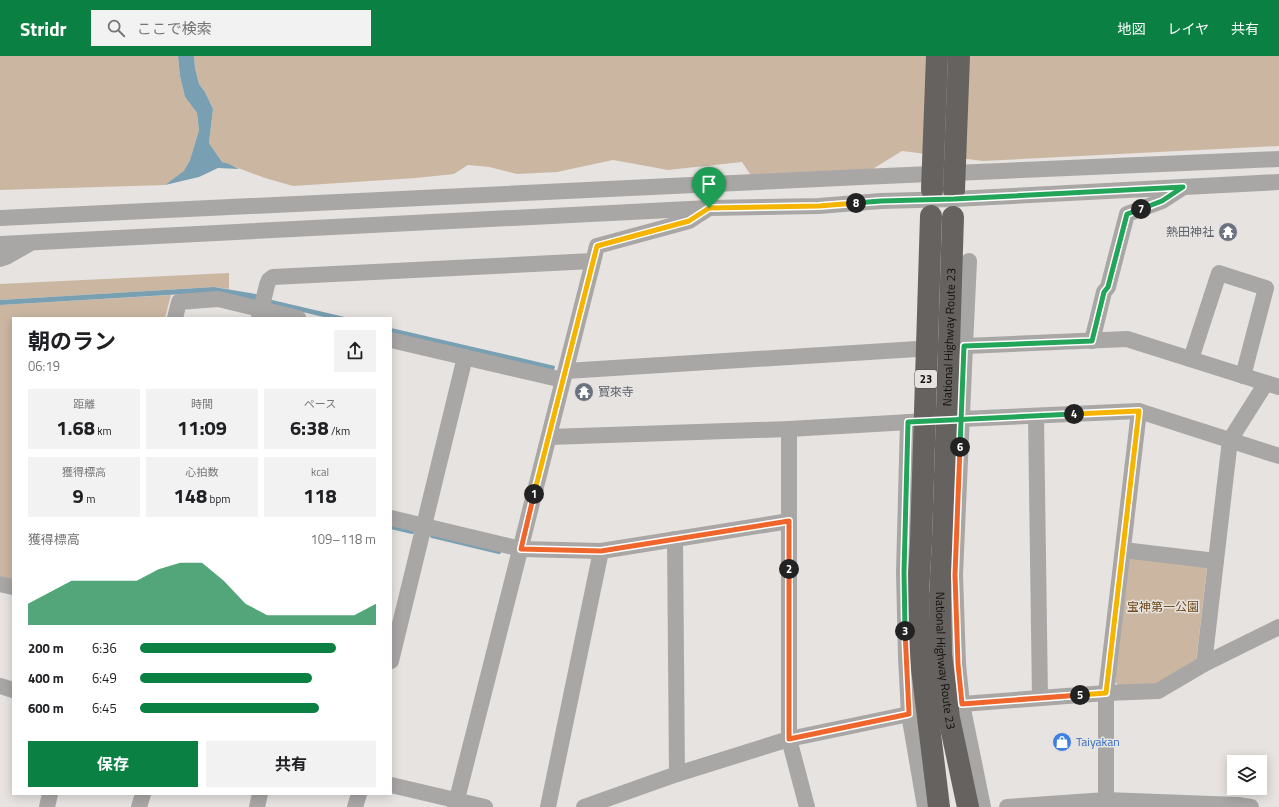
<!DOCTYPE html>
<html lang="ja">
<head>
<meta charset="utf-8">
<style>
	body { margin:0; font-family:"Titillium Web","Noto Sans JP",sans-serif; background:#f2f2f2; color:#202124; height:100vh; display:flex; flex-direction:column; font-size:15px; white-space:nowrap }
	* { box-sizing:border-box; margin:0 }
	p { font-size:13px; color:#757577 }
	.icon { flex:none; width:22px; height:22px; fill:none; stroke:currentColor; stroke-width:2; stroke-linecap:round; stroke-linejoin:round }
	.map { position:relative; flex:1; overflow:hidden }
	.sheet { position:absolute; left:12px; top:261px; width:380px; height:478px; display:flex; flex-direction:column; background:#fff; border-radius:0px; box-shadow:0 2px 10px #0003 }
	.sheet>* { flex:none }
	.buttons { position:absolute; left:1227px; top:699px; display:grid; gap:8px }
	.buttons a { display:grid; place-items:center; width:40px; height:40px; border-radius:0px; background:#fff; box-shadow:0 2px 10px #0003; font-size:20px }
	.pin { position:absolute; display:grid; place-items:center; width:34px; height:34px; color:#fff; margin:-41px -17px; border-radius:50% 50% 50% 0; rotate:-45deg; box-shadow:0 0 4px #0007 }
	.pin .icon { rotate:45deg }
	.km { position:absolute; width:20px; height:20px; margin:-10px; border-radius:50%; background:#222; color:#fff; font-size:11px; line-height:20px; text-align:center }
	.round { display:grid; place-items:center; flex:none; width:42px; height:42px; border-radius:0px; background:#f2f2f2 }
	.head { display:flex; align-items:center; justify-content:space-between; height:68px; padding:0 16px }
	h1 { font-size:22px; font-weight:700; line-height:30px }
	.stats { display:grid; grid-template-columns:repeat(3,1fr); gap:6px; height:68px; padding:4px 16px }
	.stats div { display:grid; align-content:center; border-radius:0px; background:#f2f2f2; text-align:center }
	.stats b { font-size:20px; font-weight:700 }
	.stats small { font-size:11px; font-weight:400 }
	.stats p { font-size:11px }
	.chart { height:112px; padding:8px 16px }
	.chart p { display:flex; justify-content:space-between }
	.chart svg { width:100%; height:72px; margin-top:4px; fill:#0b8043; opacity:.7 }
	.action { display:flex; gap:8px; margin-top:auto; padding:8px 16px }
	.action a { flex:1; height:46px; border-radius:0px; background:#0b8043; color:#fff; font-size:16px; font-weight:700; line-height:46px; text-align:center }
	.action a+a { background:#f2f2f2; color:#202124 }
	ul { padding:0 16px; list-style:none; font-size:13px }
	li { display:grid; grid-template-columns:64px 48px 1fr; align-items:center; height:30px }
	li i { height:10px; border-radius:5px; background:#0b8043 }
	header { display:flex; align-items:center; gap:24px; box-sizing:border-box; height:56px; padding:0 20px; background:#0b8043; color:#fff }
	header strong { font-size:19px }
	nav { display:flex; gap:22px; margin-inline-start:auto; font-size:14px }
	.search { width:280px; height:36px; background:#f2f2f2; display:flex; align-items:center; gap:10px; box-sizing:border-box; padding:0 14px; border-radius:0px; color:#757577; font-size:15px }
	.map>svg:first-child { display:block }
	.green { fill:#cbb7a1 }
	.water { fill:#79a0b2 }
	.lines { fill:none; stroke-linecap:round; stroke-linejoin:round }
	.stream { stroke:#79a0b2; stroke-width:4 }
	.minor { stroke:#a9a7a6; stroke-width:16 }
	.highway { stroke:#65625f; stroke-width:22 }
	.highway-bridge { stroke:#65625f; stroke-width:22 }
	.split-1-casing { stroke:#fff; stroke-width:8 }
	.split-2-casing { stroke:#fff; stroke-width:8 }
	.split-3-casing { stroke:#fff; stroke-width:8 }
	.split-4-casing { stroke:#fff; stroke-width:8 }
	.split-5-casing { stroke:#fff; stroke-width:8 }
	.split-6-casing { stroke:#fff; stroke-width:8 }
	.split-7-casing { stroke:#fff; stroke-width:8 }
	.split-8-casing { stroke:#fff; stroke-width:8 }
	.split-9-casing { stroke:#fff; stroke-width:8 }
	.split-1 { stroke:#f5b400; stroke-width:5 }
	.split-2 { stroke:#f0652b; stroke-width:5 }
	.split-3 { stroke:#f0652b; stroke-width:5 }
	.split-4 { stroke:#22a559; stroke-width:5 }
	.split-5 { stroke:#f5b400; stroke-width:5 }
	.split-6 { stroke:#f0652b; stroke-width:5 }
	.split-7 { stroke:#22a559; stroke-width:5 }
	.split-8 { stroke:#22a559; stroke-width:5 }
	.split-9 { stroke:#f5b400; stroke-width:5 }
	.labels { text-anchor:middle; stroke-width:3; stroke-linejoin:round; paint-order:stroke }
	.shield { fill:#e7e3e0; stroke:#514f4e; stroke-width:1 }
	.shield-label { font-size:11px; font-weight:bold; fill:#11100f }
	.worship-label { font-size:12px; fill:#5b616d; stroke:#e7e3e0; text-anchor:end }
	.street-label { font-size:12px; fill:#11100f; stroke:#e7e3e0 }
	.park-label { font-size:12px; fill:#6f4a1a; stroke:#e7e3e0 }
	.shop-label { font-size:12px; fill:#366cbe; stroke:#e7e3e0; text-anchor:start }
</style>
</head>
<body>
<header>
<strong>Stridr</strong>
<div class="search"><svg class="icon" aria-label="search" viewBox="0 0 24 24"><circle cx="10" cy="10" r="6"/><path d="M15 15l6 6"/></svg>ここで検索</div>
<nav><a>地図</a><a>レイヤ</a><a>共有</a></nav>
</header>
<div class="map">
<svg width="1279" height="751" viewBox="0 0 1279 751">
	<rect width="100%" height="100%" fill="#e7e3e0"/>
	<g class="green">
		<path d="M0,0H178L180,20L185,41L197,57L199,74L190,104L184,116L165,129L0,134Z"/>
		<path d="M194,0H1279V90L983,105L902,95L871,114L752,121L742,106L668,114L613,104L557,116L517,118L489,111L468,109L454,118L416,122L293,130L265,122L222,106L209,87L213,53L205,36L199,28L195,12Z"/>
		<path d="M229,217V233L214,231L0,244V228Z"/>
		<path d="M171,239L165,262H13V523L0,520V249Z"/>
		<path d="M1131,500L1203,509L1207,512L1196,606L1152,629L1119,630L1115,626L1128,504Z"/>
	</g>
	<g class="water">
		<path d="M178,0H194L195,12L199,28L205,36L213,53L209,87L222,106L229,108L239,113L218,112L199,121L165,129L184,115L190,104L199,74L197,57L185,41L180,20Z"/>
		<path d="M214,231L256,238L272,244L349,262H328L218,236L0,249V244Z"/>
		<path d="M391,272L555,310L554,315L391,277Z"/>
	</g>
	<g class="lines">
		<g class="stream">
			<path d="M391,471L412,476"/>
			<path d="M432,480L499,496"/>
		</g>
		<g class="minor">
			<path d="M0,162L861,121L1279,103"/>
			<path d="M0,188L709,152L819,150L881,145L954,143L1279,126"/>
			<path d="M0,203L6,201L29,188"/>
			<path d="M175,262L179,246L218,243L298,262"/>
			<path d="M259,262L267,229L269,224L273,221L593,205"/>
			<path d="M391,284L563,324"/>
			<path d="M1092,285L1104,236L1108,231L1127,158L1162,145L1182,132"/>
			<path d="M1191,303L1219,217L1266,232L1243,320"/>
			<path d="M566,315L965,290L969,205"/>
			<path d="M1036,360L1040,642"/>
			<path d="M908,366L904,516L906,601L909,658L925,751"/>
			<path d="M789,373V683L807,751"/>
			<path d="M549,381L789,373L961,363L1139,355L1279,400"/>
			<path d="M391,462L521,493L601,495L789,465"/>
			<path d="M675,483L677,718"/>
			<path d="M1123,494L1216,505"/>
			<path d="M0,528L13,531"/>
			<path d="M391,605L465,301"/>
			<path d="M1204,608L1230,384L1266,327"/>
			<path d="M0,630L13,634"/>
			<path d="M962,648L1106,637L1158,635L1204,608L1279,571"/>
			<path d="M391,729L485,751"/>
			<path d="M1106,744V637L1139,355"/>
			<path d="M47,751L50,738"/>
			<path d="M139,751L143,738"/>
			<path d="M257,751L260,738"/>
			<path d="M355,751L359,738"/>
			<path d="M455,751L597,190L689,165L709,152"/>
			<path d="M548,751L601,495"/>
			<path d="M584,751L677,718L789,683L909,658"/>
			<path d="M983,751L962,648L958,608L955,519L965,290L1127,283L1279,331"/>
			<path d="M1007,751L1106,744L1238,749L1251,751"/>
		</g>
		<g class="highway">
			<path id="s1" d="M943,484L940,539L941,598L949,662L968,751"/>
			<path d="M921,486L918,537L920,596L939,751"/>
		</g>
		<g class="highway-bridge">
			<path d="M932,134L937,0"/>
			<path d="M954,134L959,0"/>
			<path id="s2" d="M943,484L953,161"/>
			<path d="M921,486L931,160"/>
		</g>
	</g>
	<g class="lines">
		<g class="split-1-casing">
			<path id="split-1" d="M534,438L597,190L689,165L709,152"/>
		</g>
		<g class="split-2-casing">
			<path id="split-2" d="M534,438L521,493L601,495L789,465V513"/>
		</g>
		<g class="split-3-casing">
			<path id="split-3" d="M789,513V683L909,658L905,575"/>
		</g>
		<g class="split-4-casing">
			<path id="split-4" d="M905,575L904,516L908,366L1074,358"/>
		</g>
		<g class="split-5-casing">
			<path id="split-5" d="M1074,358L1139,355L1106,637L1080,639"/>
		</g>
		<g class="split-6-casing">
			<path id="split-6" d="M960,391L955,519L958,608L962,648L1080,639"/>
		</g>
		<g class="split-7-casing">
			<path id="split-7" d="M960,391L964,290L1092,285L1104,236L1108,231L1127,158L1141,153"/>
		</g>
		<g class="split-8-casing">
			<path id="split-8" d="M856,147L881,145L954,143L1183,131L1162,145L1141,153"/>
		</g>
		<g class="split-9-casing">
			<path id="split-9" d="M709,152L819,150L856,147"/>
		</g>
		<use href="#split-1" class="split-1"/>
		<use href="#split-2" class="split-2"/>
		<use href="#split-3" class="split-3"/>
		<use href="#split-4" class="split-4"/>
		<use href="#split-5" class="split-5"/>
		<use href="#split-6" class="split-6"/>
		<use href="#split-7" class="split-7"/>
		<use href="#split-8" class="split-8"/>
		<use href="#split-9" class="split-9"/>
	</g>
	<defs>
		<g id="temple-disc" transform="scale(1)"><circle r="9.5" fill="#6b7280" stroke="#e7e3e0"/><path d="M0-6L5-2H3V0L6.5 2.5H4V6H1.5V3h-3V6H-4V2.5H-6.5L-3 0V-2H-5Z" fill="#fff"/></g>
		<g id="shop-disc" transform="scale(1)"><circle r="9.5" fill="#3f7fe0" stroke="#e7e3e0"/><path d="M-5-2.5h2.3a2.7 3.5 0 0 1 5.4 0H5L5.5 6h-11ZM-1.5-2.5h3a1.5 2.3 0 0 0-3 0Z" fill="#fff"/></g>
	</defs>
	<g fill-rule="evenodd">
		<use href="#temple-disc" x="1228" y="176"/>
		<use href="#temple-disc" x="584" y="336"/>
		<use href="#shop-disc" x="1062" y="686"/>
	</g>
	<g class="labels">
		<rect class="shield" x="915" y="314" width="22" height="18" rx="3"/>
		<g class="shield-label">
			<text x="926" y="327">23</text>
		</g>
		<g class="worship-label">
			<text x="1214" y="180">熱田神社</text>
			<text x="598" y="340" text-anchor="start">寳來寺</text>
		</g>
		<g class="street-label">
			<text dy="4" stroke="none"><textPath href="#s2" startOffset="203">National Highway Route 23</textPath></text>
			<text dy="4" stroke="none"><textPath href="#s1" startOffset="121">National Highway Route 23</textPath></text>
		</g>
		<g class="park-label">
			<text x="1163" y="555">宝神第一公園</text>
		</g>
		<g class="shop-label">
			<text x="1076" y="690">Taiyakan</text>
		</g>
	</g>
</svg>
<div class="buttons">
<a><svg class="icon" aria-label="layers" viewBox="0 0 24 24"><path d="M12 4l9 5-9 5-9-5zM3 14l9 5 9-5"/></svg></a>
</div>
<div class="pin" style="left:709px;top:152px;background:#1e9e55"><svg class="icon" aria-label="arrive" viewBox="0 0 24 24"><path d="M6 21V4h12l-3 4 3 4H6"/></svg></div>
<b class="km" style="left:534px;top:438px">1</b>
<b class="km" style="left:789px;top:513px">2</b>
<b class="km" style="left:905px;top:575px">3</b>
<b class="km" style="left:1074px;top:358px">4</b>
<b class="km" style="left:1080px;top:639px">5</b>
<b class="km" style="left:960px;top:391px">6</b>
<b class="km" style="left:1141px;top:153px">7</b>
<b class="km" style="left:856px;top:147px">8</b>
<section class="sheet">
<div class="head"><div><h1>朝のラン</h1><p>06:19</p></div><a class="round"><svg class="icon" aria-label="share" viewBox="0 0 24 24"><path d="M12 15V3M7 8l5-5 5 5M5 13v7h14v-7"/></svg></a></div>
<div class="stats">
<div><p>距離</p><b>1.68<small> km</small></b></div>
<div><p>時間</p><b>11:09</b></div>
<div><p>ペース</p><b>6:38<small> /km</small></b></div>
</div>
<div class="stats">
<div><p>獲得標高</p><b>9<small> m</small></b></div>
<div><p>心拍数</p><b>148<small> bpm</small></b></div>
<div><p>kcal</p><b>118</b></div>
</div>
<div class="chart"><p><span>獲得標高</span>109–118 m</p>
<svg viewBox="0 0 160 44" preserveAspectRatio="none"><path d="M0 44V31L10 24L20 17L30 17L40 17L50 17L60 10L70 6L80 6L90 17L100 31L110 38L120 38L130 38L140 38L150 38L160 31V44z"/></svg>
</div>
<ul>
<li><b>200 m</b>6:36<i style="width:83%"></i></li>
<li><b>400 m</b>6:49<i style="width:73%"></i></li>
<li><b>600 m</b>6:45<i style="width:76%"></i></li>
</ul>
<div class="action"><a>保存</a><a>共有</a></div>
</section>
</div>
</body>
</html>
